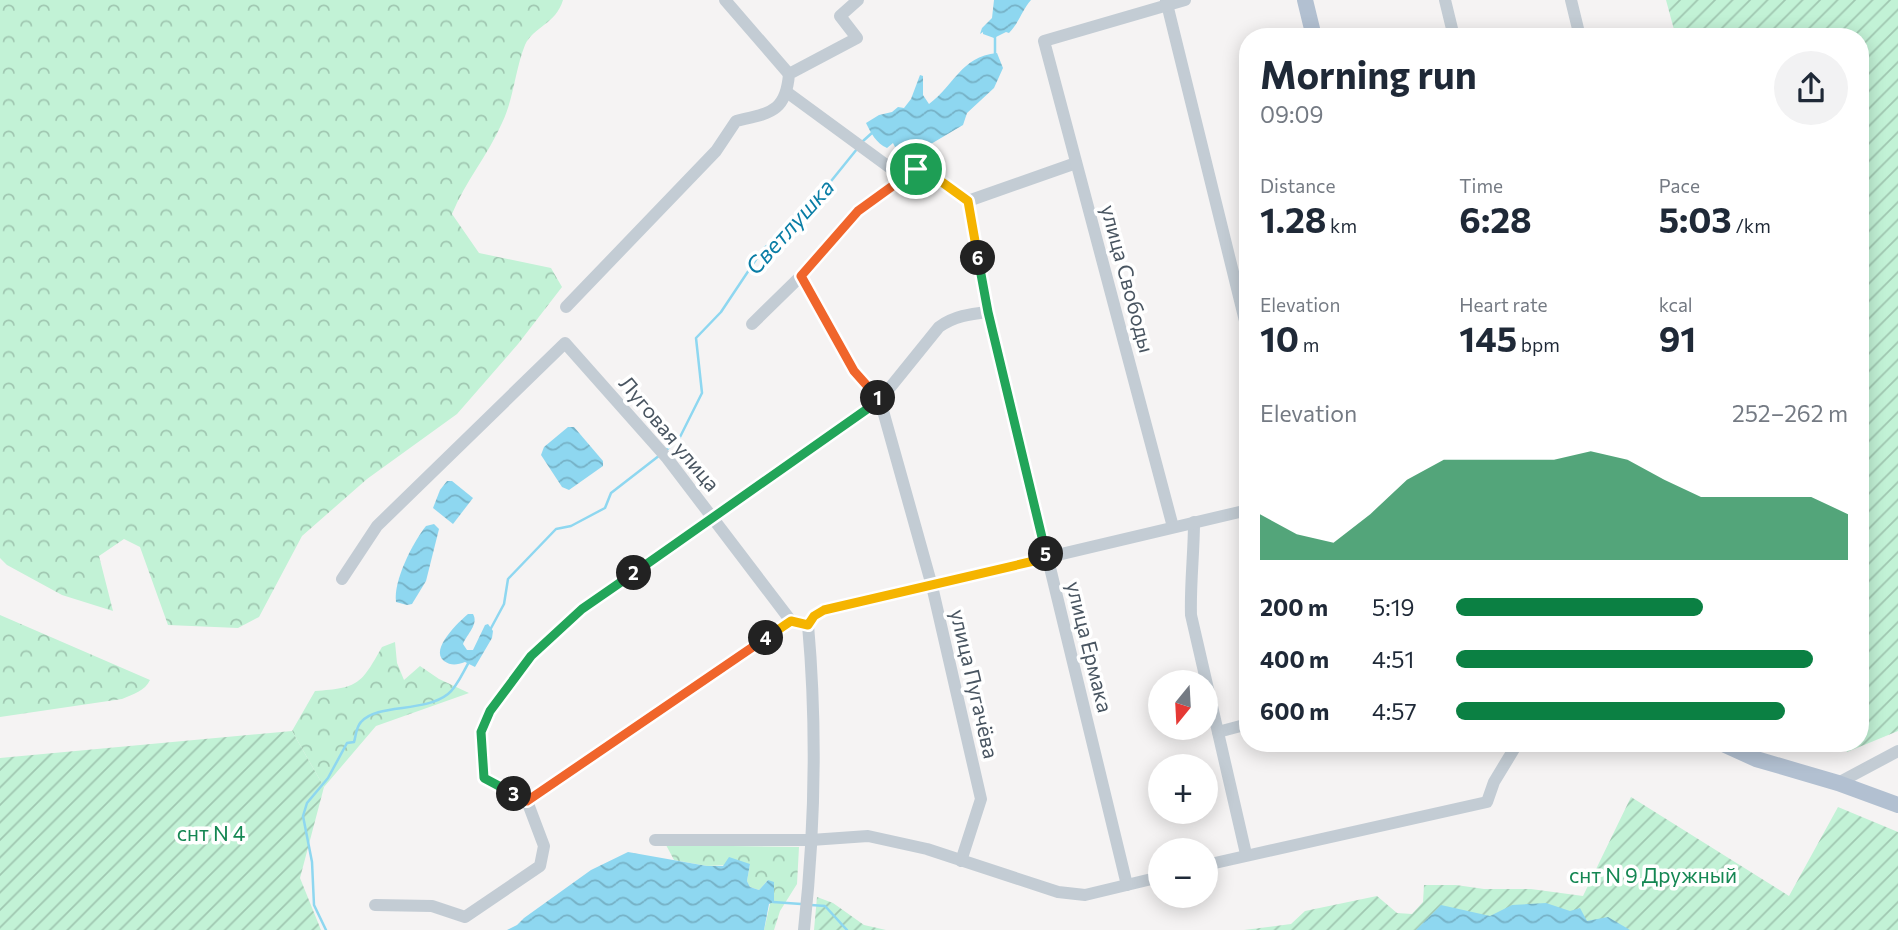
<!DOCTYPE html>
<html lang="en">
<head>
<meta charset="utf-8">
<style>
	body { margin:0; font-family:Commissioner,sans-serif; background:#f2f2f3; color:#1f2937; height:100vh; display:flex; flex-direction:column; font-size:26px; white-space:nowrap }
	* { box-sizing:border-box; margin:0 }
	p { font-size:23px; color:#747a83 }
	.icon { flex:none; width:38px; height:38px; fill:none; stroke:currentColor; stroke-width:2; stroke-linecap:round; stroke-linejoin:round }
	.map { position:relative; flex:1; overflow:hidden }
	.details { position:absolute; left:1239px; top:28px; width:630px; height:724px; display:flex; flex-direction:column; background:#fff; border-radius:28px; box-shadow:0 4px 18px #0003 }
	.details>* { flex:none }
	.needle { width:46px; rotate:198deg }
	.fabs { position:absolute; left:1148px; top:670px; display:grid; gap:14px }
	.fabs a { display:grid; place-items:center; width:70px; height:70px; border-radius:50%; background:#fff; box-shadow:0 4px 18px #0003; font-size:35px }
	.pin { position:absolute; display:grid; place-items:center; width:60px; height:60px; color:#fff; margin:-30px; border:4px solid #fff; border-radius:50%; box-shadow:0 2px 7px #0007 }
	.km { position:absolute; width:35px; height:35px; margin:-18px; border-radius:50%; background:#222; color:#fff; font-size:19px; line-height:35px; text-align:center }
	.round { display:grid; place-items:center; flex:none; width:74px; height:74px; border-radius:37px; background:#f2f2f3 }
	.summary { display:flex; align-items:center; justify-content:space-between; height:119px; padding:0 21px }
	h1 { font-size:38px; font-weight:700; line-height:52px }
	.figures { display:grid; grid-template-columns:repeat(3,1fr); gap:10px; height:119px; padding:7px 21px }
	.figures div { display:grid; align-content:center }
	.figures b { font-size:35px; font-weight:700 }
	.figures small { font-size:19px; font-weight:400 }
	.figures p { font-size:19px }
	.chart { height:196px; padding:14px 21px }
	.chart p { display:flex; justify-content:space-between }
	.chart svg { width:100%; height:126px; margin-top:7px; fill:#0b8043; opacity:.7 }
	ul { padding:0 21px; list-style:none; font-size:23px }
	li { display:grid; grid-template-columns:112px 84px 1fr; align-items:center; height:52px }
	li i { height:18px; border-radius:9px; background:#0b8043 }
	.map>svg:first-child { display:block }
	.forest { fill:url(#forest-crowns) }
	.garden { fill:url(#garden-furrows) }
	.water { fill:url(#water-waves) }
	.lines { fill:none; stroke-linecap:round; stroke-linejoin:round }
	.stream { stroke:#8ed7f0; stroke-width:2.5 }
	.minor { stroke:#c3ccd4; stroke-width:12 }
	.major { stroke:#b2c0d1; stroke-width:16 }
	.split-1-casing { stroke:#fff; stroke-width:14 }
	.split-2-casing { stroke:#fff; stroke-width:14 }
	.split-3-casing { stroke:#fff; stroke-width:14 }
	.split-4-casing { stroke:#fff; stroke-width:14 }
	.split-5-casing { stroke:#fff; stroke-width:14 }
	.split-6-casing { stroke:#fff; stroke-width:14 }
	.split-7-casing { stroke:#fff; stroke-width:14 }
	.split-1 { stroke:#f0652b; stroke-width:9 }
	.split-2 { stroke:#22a559; stroke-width:9 }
	.split-3 { stroke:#22a559; stroke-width:9 }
	.split-4 { stroke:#f0652b; stroke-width:9 }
	.split-5 { stroke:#f5b400; stroke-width:9 }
	.split-6 { stroke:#22a559; stroke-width:9 }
	.split-7 { stroke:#f5b400; stroke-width:9 }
	.labels { text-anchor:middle; stroke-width:7; stroke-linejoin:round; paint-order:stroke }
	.street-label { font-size:21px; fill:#495561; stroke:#fff }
	.park-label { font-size:21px; fill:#158753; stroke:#fff }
	.water-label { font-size:23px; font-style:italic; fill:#097da5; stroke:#fff }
</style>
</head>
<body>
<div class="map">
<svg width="1898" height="930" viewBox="0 0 1898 930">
	<defs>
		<pattern id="forest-crowns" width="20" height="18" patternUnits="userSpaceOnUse" patternTransform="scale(1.75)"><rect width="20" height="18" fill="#c2f2d6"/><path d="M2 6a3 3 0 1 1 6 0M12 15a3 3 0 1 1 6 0" fill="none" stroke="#a0c7b1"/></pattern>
		<pattern id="garden-furrows" width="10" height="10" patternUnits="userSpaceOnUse" patternTransform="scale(1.75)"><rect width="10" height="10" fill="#c2f2d6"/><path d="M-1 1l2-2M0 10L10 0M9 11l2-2" fill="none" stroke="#a0c7b1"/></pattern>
		<pattern id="water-waves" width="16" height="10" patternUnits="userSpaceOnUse" patternTransform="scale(1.75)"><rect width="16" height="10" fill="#8ed7f0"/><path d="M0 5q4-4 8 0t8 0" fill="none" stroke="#76b1c6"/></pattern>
	</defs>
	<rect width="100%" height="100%" fill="#f5f3f3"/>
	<g class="forest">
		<path d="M0,0H563C556,24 533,27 525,45C515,70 514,98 502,123C488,155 465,182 452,214L479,253L551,268L562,287L518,344L457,414L367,479L302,536L259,617L238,628L168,625L140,547L124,539L99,556L113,611L62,595L7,565L0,558Z"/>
		<path d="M0,615L150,680C145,691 133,694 122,699L0,717Z"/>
		<path d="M395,642L397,663L404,680L420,666L439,679L469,693L376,726L324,787L292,731L315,691C359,688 361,684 382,647Z"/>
		<path d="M666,845L799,847L797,884L780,911L774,930H764L770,904L768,880L759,890L750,887L747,881L750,864L707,866L674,860Z"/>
	</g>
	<g class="garden">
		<path d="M1666,0H1898V731L1847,752L1844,744H1860V37H1676Z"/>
		<path d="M292,731L324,787L300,878L321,930H0V758Z"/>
		<path d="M1631,797L1789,896L1838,807L1898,832V930H1244L1291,924L1305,911L1377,896L1397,913L1412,914L1423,902L1424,885H1456L1484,889H1531L1583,896Z"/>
		<path d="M817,897L833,903L864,925L886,930H814Z"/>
	</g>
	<g class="water">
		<path d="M994,0H1031C1022,10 1019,23 1009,33L1006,32L994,38L983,34V32L980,34L982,28L992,18Z"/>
		<path d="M997,53L1003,68L994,88L967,113L963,125L919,151L912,148L905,150L903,145L895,147L893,143L887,148C876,143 871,133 866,123L879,115L892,112L898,107L904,108L911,99L920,75L923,76V95L929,104C955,85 960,57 997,53Z"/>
		<path d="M568,427H574L603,461V466L569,490L562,487L541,455L544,447Z"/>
		<path d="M447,481H452L473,498L453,524L433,508L440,490Z"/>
		<path d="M434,524L439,529L426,581L412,604L407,605L396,602C393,581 413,542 426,526Z"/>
		<path d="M468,614H473C479,624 467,634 463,644L467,650H473L485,625L488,624L493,631L492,638L475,667L465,662C457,665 451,666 444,661C429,649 460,621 468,614Z"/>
		<path d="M628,852L707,866H723L729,857L750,864L747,881L750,887L759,890L768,880L774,882V902L769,904L764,930H507L517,925L524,918L591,870Z"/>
		<path d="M1546,903L1570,911L1580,908L1587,921L1608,917L1630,930H1416L1441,905L1490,916L1512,905Z"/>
	</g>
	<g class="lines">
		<g class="stream">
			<path d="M995,35V56"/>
			<path d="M863,141L873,132"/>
			<path d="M665,451L679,439L702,393L696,338L721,312L763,249L798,222L857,149"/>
			<path d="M490,630L504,604L508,579L556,529L571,526L605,508L611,493L660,455"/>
			<path d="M773,902L801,904"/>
			<path d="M811,905L825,906L847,930"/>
			<path d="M326,930L314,905L312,862L303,816L307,803L328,778L347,743L354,742C356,736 356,727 361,722C377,703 424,713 448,694C457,687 463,672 469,662"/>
		</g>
		<g class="minor">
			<path d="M725,0L789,74"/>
			<path d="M1166,0L1248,333"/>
			<path d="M1445,0L1454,37"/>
			<path d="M1571,0L1580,37"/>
			<path d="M788,93L904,178"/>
			<path d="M1076,163L968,201L988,312L1127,885"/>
			<path d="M801,276L858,211L916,169L935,177L968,201"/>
			<path d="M566,307L716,151L736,121C769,113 786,113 789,74L857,38L840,16L858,0"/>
			<path d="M752,324L801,276L854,371L880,400L932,586L981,799L961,861"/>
			<path d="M1194,522C1194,553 1190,584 1191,615L1246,854"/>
			<path d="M1173,527L1044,41L1185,0"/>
			<path d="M342,579L377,526L565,343L667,458L791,621L808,625"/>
			<path d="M808,625L814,616L824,610L1248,510"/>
			<path d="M1218,732L1248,724"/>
			<path d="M1752,744L1756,759"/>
			<path d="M1838,783L1898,751"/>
			<path d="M527,801L791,621"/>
			<path d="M655,840H811L868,836L927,849L1058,892L1085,895L1160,877"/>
			<path d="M1206,865L1487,802L1494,782L1517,744"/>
			<path d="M375,905L432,906L465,917L540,866L544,846L527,801L484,778L481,732L490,711L531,656L582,609L880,400L939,327C954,316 970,314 988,312"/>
			<path d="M804,930C815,829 817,726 808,625"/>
		</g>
		<g class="major">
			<path d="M1305,0L1314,37"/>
			<path d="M1723,744L1756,759L1838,783L1898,805"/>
		</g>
	</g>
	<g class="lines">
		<g class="split-1-casing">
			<path id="split-1" d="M878,398L854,371L801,276L858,211L916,169"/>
		</g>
		<g class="split-2-casing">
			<path id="split-2" d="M634,573L880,400L878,398"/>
		</g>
		<g class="split-3-casing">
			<path id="split-3" d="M514,794L484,778L481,732L490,711L531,656L582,609L634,573"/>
		</g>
		<g class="split-4-casing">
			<path id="split-4" d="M514,794L527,801L766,638"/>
		</g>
		<g class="split-5-casing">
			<path id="split-5" d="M766,638L791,621L808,625L814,616L824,610L1047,558L1046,554"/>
		</g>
		<g class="split-6-casing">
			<path id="split-6" d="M978,258L988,312L1046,554"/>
		</g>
		<g class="split-7-casing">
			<path id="split-7" d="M916,169L935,177L968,201L978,258"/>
		</g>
		<use href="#split-1" class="split-1"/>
		<use href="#split-2" class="split-2"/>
		<use href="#split-3" class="split-3"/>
		<use href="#split-4" class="split-4"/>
		<use href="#split-5" class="split-5"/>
		<use href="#split-6" class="split-6"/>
		<use href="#split-7" class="split-7"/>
	</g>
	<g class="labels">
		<g class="street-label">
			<text transform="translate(1127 279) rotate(75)" y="7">улица Свободы</text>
			<text transform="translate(669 434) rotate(50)" y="7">Луговая улица</text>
			<text transform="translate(1089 647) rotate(76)" y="7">улица Ермака</text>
			<text transform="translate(974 684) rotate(77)" y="7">улица Пугачёва</text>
		</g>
		<g class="park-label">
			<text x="211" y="841">снт N 4</text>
			<text x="1653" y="883">снт N 9 Дружный</text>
		</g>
		<g class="water-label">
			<text transform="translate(790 227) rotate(-48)" y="8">Светлушка</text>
		</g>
	</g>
</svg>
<div class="fabs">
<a><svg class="needle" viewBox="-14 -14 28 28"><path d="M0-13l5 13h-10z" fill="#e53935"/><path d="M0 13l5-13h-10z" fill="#747a83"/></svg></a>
<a>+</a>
<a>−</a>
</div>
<div class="pin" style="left:916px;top:169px;background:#1e9e55"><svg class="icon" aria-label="arrive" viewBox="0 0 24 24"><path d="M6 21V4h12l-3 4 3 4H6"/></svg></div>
<b class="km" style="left:878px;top:398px">1</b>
<b class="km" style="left:634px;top:573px">2</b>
<b class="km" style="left:514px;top:794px">3</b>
<b class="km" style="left:766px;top:638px">4</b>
<b class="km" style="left:1046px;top:554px">5</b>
<b class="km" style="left:978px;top:258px">6</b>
<section class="details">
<div class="summary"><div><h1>Morning run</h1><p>09:09</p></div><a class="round"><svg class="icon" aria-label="share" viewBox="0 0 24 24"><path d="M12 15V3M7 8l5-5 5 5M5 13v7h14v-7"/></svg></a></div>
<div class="figures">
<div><p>Distance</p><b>1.28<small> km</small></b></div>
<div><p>Time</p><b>6:28</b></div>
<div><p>Pace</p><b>5:03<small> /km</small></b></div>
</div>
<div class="figures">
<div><p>Elevation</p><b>10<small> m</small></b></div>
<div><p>Heart rate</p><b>145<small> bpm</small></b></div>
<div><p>kcal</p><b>91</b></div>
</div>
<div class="chart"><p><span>Elevation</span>252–262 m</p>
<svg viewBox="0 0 160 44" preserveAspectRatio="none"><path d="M0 44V28L10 35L20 38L30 28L40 16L50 9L60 9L70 9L80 9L90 6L100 9L110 16L120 22L130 22L140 22L150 22L160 28V44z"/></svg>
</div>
<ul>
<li><b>200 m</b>5:19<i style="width:63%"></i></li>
<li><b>400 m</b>4:51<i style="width:91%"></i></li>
<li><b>600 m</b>4:57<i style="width:84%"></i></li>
</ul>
</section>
</div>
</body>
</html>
